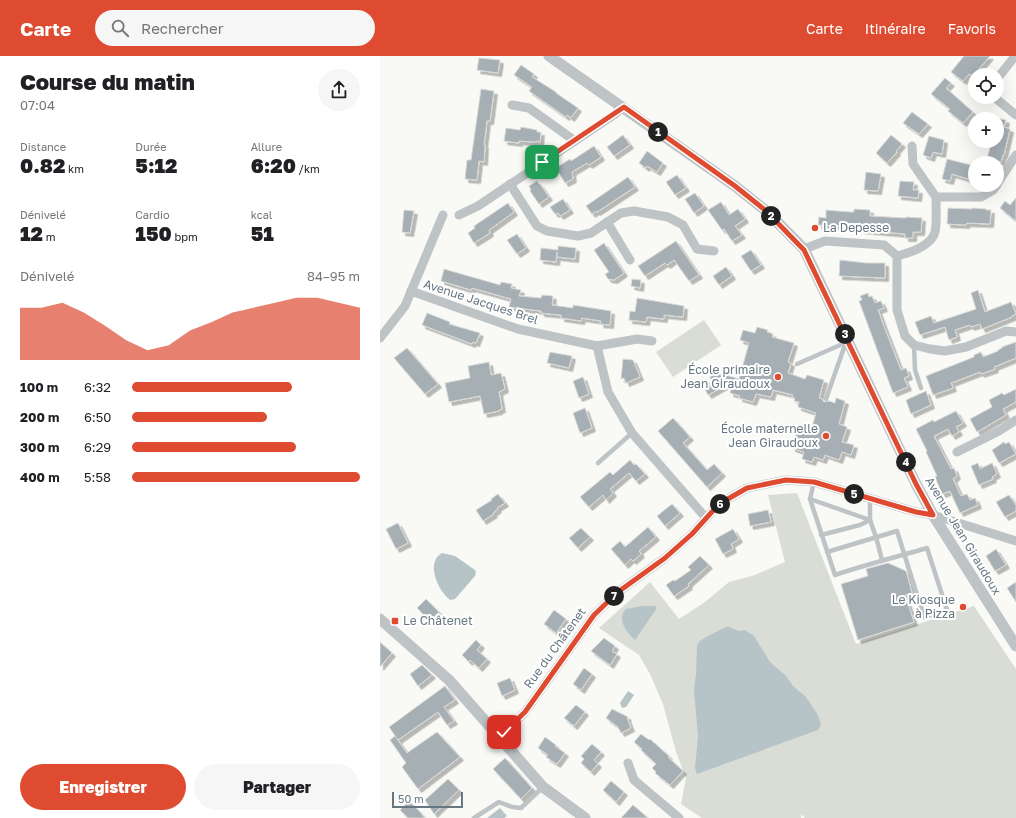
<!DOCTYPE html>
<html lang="fr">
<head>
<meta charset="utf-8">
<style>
	body { margin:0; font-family:"Golos Text",sans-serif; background:#f6f6f6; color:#202124; height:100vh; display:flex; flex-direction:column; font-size:15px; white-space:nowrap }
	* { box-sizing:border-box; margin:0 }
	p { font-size:13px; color:#757577 }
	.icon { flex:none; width:22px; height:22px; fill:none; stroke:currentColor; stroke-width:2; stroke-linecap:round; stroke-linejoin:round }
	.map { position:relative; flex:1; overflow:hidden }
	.panel { display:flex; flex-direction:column; background:#fff; width:380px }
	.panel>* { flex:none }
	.fabs { position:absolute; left:588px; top:12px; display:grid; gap:8px }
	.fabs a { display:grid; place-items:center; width:36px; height:36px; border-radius:50%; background:#fff; box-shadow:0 4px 16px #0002; font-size:20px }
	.scale { position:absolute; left:12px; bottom:10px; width:71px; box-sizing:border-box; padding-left:4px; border:2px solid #657780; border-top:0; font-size:11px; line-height:14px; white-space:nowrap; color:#657780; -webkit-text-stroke:3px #fff; paint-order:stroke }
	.pin { position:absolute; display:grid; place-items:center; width:34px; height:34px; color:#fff; margin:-17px; border-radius:8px; box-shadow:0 2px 6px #0006 }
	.km { position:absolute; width:20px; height:20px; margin:-10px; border-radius:50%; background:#222; color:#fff; font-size:11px; line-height:20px; text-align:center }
	.round { display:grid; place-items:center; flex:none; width:42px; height:42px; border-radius:21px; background:#f6f6f6 }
	.headline { display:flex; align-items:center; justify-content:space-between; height:68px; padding:0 20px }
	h1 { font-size:22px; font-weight:800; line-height:30px }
	.figures { display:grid; grid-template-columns:repeat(3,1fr); gap:6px; height:68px; padding:4px 20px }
	.figures div { display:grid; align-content:center }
	.figures b { font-size:20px; font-weight:800 }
	.figures small { font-size:11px; font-weight:400 }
	.figures p { font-size:11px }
	.chart { height:112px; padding:8px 20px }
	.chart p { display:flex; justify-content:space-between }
	.chart svg { width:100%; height:72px; margin-top:4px; fill:#de4b31; opacity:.7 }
	.action { display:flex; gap:8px; margin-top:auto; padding:8px 20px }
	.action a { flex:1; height:46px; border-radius:24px; background:#de4b31; color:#fff; font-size:16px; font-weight:800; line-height:46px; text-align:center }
	.action a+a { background:#f6f6f6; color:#202124 }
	ul { padding:0 20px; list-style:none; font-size:13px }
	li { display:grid; grid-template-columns:64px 48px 1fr; align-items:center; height:30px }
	li i { height:10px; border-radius:5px; background:#de4b31 }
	header { display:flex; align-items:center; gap:24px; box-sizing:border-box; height:56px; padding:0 20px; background:#de4b31; color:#fff }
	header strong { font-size:19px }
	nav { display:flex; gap:22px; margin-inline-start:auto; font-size:14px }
	.search { width:280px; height:36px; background:#f6f6f6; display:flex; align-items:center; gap:10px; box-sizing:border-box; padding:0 14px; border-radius:22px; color:#757577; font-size:15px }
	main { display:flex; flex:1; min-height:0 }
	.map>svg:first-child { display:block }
	.green { fill:#d9ddd6 }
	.water { fill:#b7c4c7 }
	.building { fill:#a5afb4; stroke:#dadad9; filter:url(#shadow) }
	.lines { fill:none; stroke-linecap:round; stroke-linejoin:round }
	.service { stroke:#bec3c6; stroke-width:4.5 }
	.minor { stroke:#bec3c6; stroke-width:9 }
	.tertiary { stroke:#bec3c6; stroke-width:11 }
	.route-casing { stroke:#fff; stroke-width:8 }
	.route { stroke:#de4b31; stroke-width:5 }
	.poi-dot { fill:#de4b31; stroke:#fff; stroke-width:1.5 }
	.labels { text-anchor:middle; stroke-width:4; stroke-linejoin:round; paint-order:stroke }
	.poi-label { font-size:12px; fill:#657780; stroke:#fff; text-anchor:end }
	.street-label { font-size:12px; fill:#657780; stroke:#fff }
</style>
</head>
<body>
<header>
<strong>Carte</strong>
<div class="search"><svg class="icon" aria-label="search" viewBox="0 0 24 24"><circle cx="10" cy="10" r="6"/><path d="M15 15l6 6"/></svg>Rechercher</div>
<nav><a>Carte</a><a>Itinéraire</a><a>Favoris</a></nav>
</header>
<main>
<section class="panel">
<div class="headline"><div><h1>Course du matin</h1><p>07:04</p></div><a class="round"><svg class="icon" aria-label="share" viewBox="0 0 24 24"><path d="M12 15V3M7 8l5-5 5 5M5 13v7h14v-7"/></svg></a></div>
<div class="figures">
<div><p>Distance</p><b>0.82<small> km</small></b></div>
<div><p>Durée</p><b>5:12</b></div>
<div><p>Allure</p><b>6:20<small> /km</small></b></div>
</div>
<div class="figures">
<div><p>Dénivelé</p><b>12<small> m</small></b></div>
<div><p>Cardio</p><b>150<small> bpm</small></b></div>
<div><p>kcal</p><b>51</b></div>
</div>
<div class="chart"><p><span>Dénivelé</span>84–95 m</p>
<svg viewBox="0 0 160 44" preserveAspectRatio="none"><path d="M0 44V12L10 12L20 9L30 15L40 23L50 32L60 38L70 35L80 26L90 21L100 15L110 12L120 9L130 6L140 6L150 9L160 12V44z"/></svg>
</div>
<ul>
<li><b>100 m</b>6:32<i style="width:70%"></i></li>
<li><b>200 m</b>6:50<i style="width:59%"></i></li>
<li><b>300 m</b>6:29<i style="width:72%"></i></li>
<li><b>400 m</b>5:58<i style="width:100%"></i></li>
</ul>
<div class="action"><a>Enregistrer</a><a>Partager</a></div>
</section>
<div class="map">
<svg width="636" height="762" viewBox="0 0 636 762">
	<defs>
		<filter id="shadow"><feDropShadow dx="3.5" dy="3.5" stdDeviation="0" flood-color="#0004"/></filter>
	</defs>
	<rect width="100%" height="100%" fill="#f9f9f6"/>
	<g class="green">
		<path d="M324,264L341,289L293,321L276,296Z"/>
		<path d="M417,437L476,588L594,550L636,613V762H425L421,758V762H322L301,748L306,722L296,696L283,648L270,618L259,599L219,572L270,526L299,563L325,546L349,526L375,519L405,506L388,439Z"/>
	</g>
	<g class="water">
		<path d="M62,497L75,500L95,514L96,516L95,520L75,543L70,544C58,535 45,506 62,497Z"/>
		<path d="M262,550H275L277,552L255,584C247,577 236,563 246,553Z"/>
		<path d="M346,571H349L359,575L365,574L374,580L390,606L406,620L413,630L426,641L438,659L441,669L438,674L317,718L315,712L318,680L314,634L316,618L317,590L320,585L328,580Z"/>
		<path d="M248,635L254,639L246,651L242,652L240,647Z"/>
		<path d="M120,752L127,760L124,762H107Z"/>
	</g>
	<g class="building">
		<path d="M584,0H610L598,14H599L594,21L589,18L583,25L571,16Z"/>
		<path d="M99,2L120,4L118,17L97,14Z"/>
		<path d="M141,9L154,18L152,21L176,36V37L198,52L191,62L187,59L186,61L149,35L152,31L134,19Z"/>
		<path d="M565,22L571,27L566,32L593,56L583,67L568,55L570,53L551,38Z"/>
		<path d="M101,33L114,35L110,65H107L104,89H105L104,106L99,105L97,124L85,123L87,104H91Z"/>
		<path d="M532,56L548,68L539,78L523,67Z"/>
		<path d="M617,62L626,64L624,71L630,73L624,99H623L621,106L607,102L612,85L617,86Z"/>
		<path d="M141,71L157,74V76H161L160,86L156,85L155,86L139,85V87L124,85L126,72L140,74Z"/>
		<path d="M243,79L250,89L234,100L227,91Z"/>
		<path d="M511,79L522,88L516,95L517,96L507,107L496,97Z"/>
		<path d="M549,80L564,84L562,98L553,96L551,102L543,99Z"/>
		<path d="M214,90L221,101L209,109L207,107L192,116L193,123L185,127L176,112L190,103L191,105Z"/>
		<path d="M267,95L283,107L277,116L267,110L266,112L259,107Z"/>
		<path d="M567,103L595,110V125L572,118L570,125L562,123Z"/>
		<path d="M486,116L501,118L498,135L484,134Z"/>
		<path d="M297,119L306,132L295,139L286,126Z"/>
		<path d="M248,121L255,131L217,156L216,155L212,158L206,150Z"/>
		<path d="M157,125L159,128H160L169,141L159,148L150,135L151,134L149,130Z"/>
		<path d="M520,125L534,126L533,134H539L538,142L518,140Z"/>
		<path d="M315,137L324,150L314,157L305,143Z"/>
		<path d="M636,142V165L620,152L625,145L630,149Z"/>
		<path d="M183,143L190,154L180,160L178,157L175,158L170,151Z"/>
		<path d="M341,146L349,159L358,153L365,163L355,170L362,179L352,185L344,173L342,174L328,154Z"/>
		<path d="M128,147L134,156L109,174L110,177L94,187L88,177L95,172L94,170Z"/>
		<path d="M568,152L592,153V152L606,153V154H611L610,168L587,167L586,169L567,168Z"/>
		<path d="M474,153L490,154V160L526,162V161L542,162L541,176H533V182H525V178L481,174V168L465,167V169H460V170L438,169L439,161L446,162V154L470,156H474Z"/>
		<path d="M24,154L34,155L30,177L22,176Z"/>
		<path d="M137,178L146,192L137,198L127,184Z"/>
		<path d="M296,185L319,219L309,225L294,204L287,209L285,207L265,220L258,210Z"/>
		<path d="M224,187L244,217L234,224L228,223L225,218L229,216L214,194Z"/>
		<path d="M178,190L196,192L195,203L177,201V196L176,206L160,204L161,192L178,194Z"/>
		<path d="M371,194L381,209L371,215L361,200Z"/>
		<path d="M460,204L486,207H505V222L459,220Z"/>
		<path d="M346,211L352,220L339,229L333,220Z"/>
		<path d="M64,213L120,229L121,226L132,228L131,232L141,234L139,240L161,242L162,239L173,240L172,249L193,252V249L231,255L230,269L220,268L221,265L202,262L201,265L181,262V259L161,257V255L129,251L131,243L92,232L91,234L61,225Z"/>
		<path d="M252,223L261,224L260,232L251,230Z"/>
		<path d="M598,234L605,256L631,246L636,258L632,260V261L602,273L600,268L591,271L590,269L575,274L577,281L569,284L565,271L540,279L535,266L551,260L554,267L596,253L591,237Z"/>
		<path d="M488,237L489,241L492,240L495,247L501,245L504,252L498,254L505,273L521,314L526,312L529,320L524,322L528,331L513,337L479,245L482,244L480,240Z"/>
		<path d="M257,242L304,250L303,261L284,259V263L267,261L266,266L249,264L250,255L255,256Z"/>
		<path d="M47,257L70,266L69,268L100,277L96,287L93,286L92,288L42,269Z"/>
		<path d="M377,271L388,274L387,276L393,278L392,281L414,287L408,306L411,307L408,317L425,323L427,319L444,324L439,342L442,343L444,346L449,345L455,347L456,342L465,345L459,368L467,371L462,386L474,389L471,399L462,396L459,404L445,399L443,404L434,401L432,406L422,403L424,396L412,392L419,368L432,371L436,357L418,351L419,346L414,345L415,342H412L413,339L393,334L391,341L376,338L373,346L359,342L360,340L350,337L353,325L328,339L323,330L332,325L330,321L339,316L342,322L346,319L359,323L369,287L360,284L363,274L375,277Z"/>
		<path d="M636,286V302L614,311L615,313L601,318L600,316L571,327L573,332L553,339L546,320L594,301V299L601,296L603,301L618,295V294L622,292V291Z"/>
		<path d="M27,292L58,328L45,338L14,302Z"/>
		<path d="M170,296L192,300L189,312L167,307Z"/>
		<path d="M243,303L253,304L260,321L246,327L244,322L241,323Z"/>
		<path d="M109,306L111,319L121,317L125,333L119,336L122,353L119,354V355L104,358L100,340L69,346L65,327L90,322L88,310Z"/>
		<path d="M203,321L209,338L199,342L193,325Z"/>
		<path d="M636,333V346L623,353L626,359L597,376L590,363L612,351L609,344L622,337L624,339Z"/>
		<path d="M546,335L551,349L531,358L526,344Z"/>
		<path d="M205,352L212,372L200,377L193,357Z"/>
		<path d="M576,355L583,367L576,371L579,376L572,380L568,373L554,380L571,413L574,412L577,420L573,423L581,440L587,438L590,444L595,442L598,449L580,457L570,435L562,438L555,421L557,420L546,396L547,395L536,373L553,364L554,366Z"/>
		<path d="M293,362L310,381L303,387L327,414L334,408L342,417L327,431L278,375Z"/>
		<path d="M624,386L625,388L629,386L636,398L619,407L612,394Z"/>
		<path d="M250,404L254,409L256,408L265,418L256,425L249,417L230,433L233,437L226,444L223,439L209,451L200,441L230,416L233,419Z"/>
		<path d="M598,407L600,413L612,407L617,418L612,421L613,423L599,429L591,410Z"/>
		<path d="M118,438L125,447L117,452L118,453L113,457L114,458L103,465L96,454L112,444L111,443Z"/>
		<path d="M629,439L636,449V455L625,461L616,446Z"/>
		<path d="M292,448L300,457L285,470L277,460Z"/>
		<path d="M388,454L391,466L370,470L368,458Z"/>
		<path d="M18,467L28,487L16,493L6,473Z"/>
		<path d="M268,471L276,481L259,495L261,498L253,505L251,503L245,509L231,493L240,485L245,491Z"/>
		<path d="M201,472L210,481L198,492L189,482Z"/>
		<path d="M353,473L359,483L351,488L353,493L343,498L335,483Z"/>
		<path d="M616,493L626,509L615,515L606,500Z"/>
		<path d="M320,500L329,509L308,528L309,530L294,540L286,529L293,524L295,525L311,514L308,511Z"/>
		<path d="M508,507L526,515L532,537L525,539L534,566L478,584L461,528L488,520L486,513Z"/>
		<path d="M636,526V546L627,532Z"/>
		<path d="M46,543L59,556L50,565L37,552Z"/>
		<path d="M174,554L186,563L176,577L164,568Z"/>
		<path d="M224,582L235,590L232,595L237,598L230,609L211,595Z"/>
		<path d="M96,584L101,589L97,594L107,603L99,612L90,604L89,606L82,599Z"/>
		<path d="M0,586L12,597L0,611Z"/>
		<path d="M42,609L52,619L38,630L30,618Z"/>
		<path d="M204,612L212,618L201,634L193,628Z"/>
		<path d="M130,622L135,634L122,640L117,627Z"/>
		<path d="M65,630L75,644L64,651L74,665L67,669L58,656L18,684L9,671Z"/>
		<path d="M196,649L205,656L194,670L184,662Z"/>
		<path d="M232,653L248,661L247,662L251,672L241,677L238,671L226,662Z"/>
		<path d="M57,676L80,701L38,733L22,711L26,707L10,684L15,680L27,697Z"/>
		<path d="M261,678L269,684L270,683L289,700L288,701L303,715L290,729L275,717L276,716L272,712L276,708L261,694L262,693L254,686Z"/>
		<path d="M165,681L176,689L175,690L185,697L177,708L166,701L168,699L158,692Z"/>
		<path d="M212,688L221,696L214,704L218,708L211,716L201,707L204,703L201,700Z"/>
		<path d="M125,702L152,732L141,743L113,713Z"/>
		<path d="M68,723L79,734L54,758L45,744Z"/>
		<path d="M231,725L244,736L236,746L223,734Z"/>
		<path d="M29,745L39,755L45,762H28L20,754Z"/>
		<path d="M253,749L260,755L268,762H241Z"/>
	</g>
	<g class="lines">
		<g class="service">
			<path d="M534,289L535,314L541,332"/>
			<path d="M417,308L467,286"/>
			<path d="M446,343L466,286"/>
			<path d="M218,407L252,377"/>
			<path d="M434,426L430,443L455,519C485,509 516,501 547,492L567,554L544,561L517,475L447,496"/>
			<path d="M430,443L490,464"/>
			<path d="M490,443V464L496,481L502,504"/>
			<path d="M441,479L480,469L490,464"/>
			<path d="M94,762L119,746L132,751L141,752L163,731"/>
		</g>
		<g class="minor">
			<path d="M617,23L635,0"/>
			<path d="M614,41L636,59"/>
			<path d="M132,49L149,52L195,85"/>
			<path d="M532,90L533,108L556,141"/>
			<path d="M130,128L157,170L167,175L198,180L211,177L241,157L254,155L288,161L303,169L317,193L334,195"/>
			<path d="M617,128L636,99"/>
			<path d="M79,159L98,150L235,58L243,51"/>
			<path d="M227,166L250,204"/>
			<path d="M424,193L445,185L504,189L517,200C529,197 551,190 555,176C557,168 556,150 556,141H601L613,134L617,129"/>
			<path d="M517,200V254L525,280L534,289L550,293L565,295L586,291L626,275L636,276"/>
			<path d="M31,235L138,273L217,290L228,336L252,377L326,462"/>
			<path d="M0,282L25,250L63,159"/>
			<path d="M217,290L257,283L272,285"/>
			<path d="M577,396L619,375L636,364"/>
			<path d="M120,681L145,656L214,559L238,536L285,502L312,478L339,448L367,432L406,424L434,426L536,456L553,459L636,485"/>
			<path d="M248,707L254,724L299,762"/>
		</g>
		<g class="tertiary">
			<path d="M169,0L355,130L385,154L424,193L536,428L553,459L636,590"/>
			<path d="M0,563L69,624L163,731L205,762"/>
		</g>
	</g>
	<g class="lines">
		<g class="route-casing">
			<path id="route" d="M124,676L145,656L214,559L238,536L285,502L312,478L339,448L367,432L406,424L434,426L536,456L553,459L536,428L424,194L385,154L355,130L244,51L162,106"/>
		</g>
		<use href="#route" class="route"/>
	</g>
	<g class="poi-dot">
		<circle cx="435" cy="172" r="4"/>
		<circle cx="398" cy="321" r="4"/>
		<circle cx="446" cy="380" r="4"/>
		<circle cx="583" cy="551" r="4"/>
		<rect x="11" y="561" width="8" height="8" rx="2"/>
	</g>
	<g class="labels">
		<g class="poi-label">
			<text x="443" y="176" text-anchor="start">La Depesse</text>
			<text x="390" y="318">École primaire<tspan x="390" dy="14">Jean Giraudoux</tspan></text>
			<text x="438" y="377">École maternelle<tspan x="438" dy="14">Jean Giraudoux</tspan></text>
			<text x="575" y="548">Le Kiosque<tspan x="575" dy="14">à Pizza</tspan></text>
			<text x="23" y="569" text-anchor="start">Le Châtenet</text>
		</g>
		<g class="street-label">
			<text transform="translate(101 246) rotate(18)" y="4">Avenue Jacques Brel</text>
			<text transform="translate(583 480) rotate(59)" y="4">Avenue Jean Giraudoux</text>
			<text transform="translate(175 592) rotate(-54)" y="4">Rue du Châtenet</text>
		</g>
	</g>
</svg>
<div class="fabs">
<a><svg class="icon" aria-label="locate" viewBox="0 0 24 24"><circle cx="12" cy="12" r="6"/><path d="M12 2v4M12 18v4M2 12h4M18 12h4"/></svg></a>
<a>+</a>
<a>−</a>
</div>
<div class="scale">50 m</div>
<div class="pin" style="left:162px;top:106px;background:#1e9e55"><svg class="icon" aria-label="arrive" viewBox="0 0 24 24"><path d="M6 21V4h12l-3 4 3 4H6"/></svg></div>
<div class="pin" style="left:124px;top:676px;background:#d93025"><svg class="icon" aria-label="check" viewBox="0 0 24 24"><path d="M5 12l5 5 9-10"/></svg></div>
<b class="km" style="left:278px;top:76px">1</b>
<b class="km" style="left:391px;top:160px">2</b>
<b class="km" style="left:465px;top:278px">3</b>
<b class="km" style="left:526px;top:406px">4</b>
<b class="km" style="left:474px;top:438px">5</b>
<b class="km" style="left:340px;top:448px">6</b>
<b class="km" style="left:234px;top:540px">7</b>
</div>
</main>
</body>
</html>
